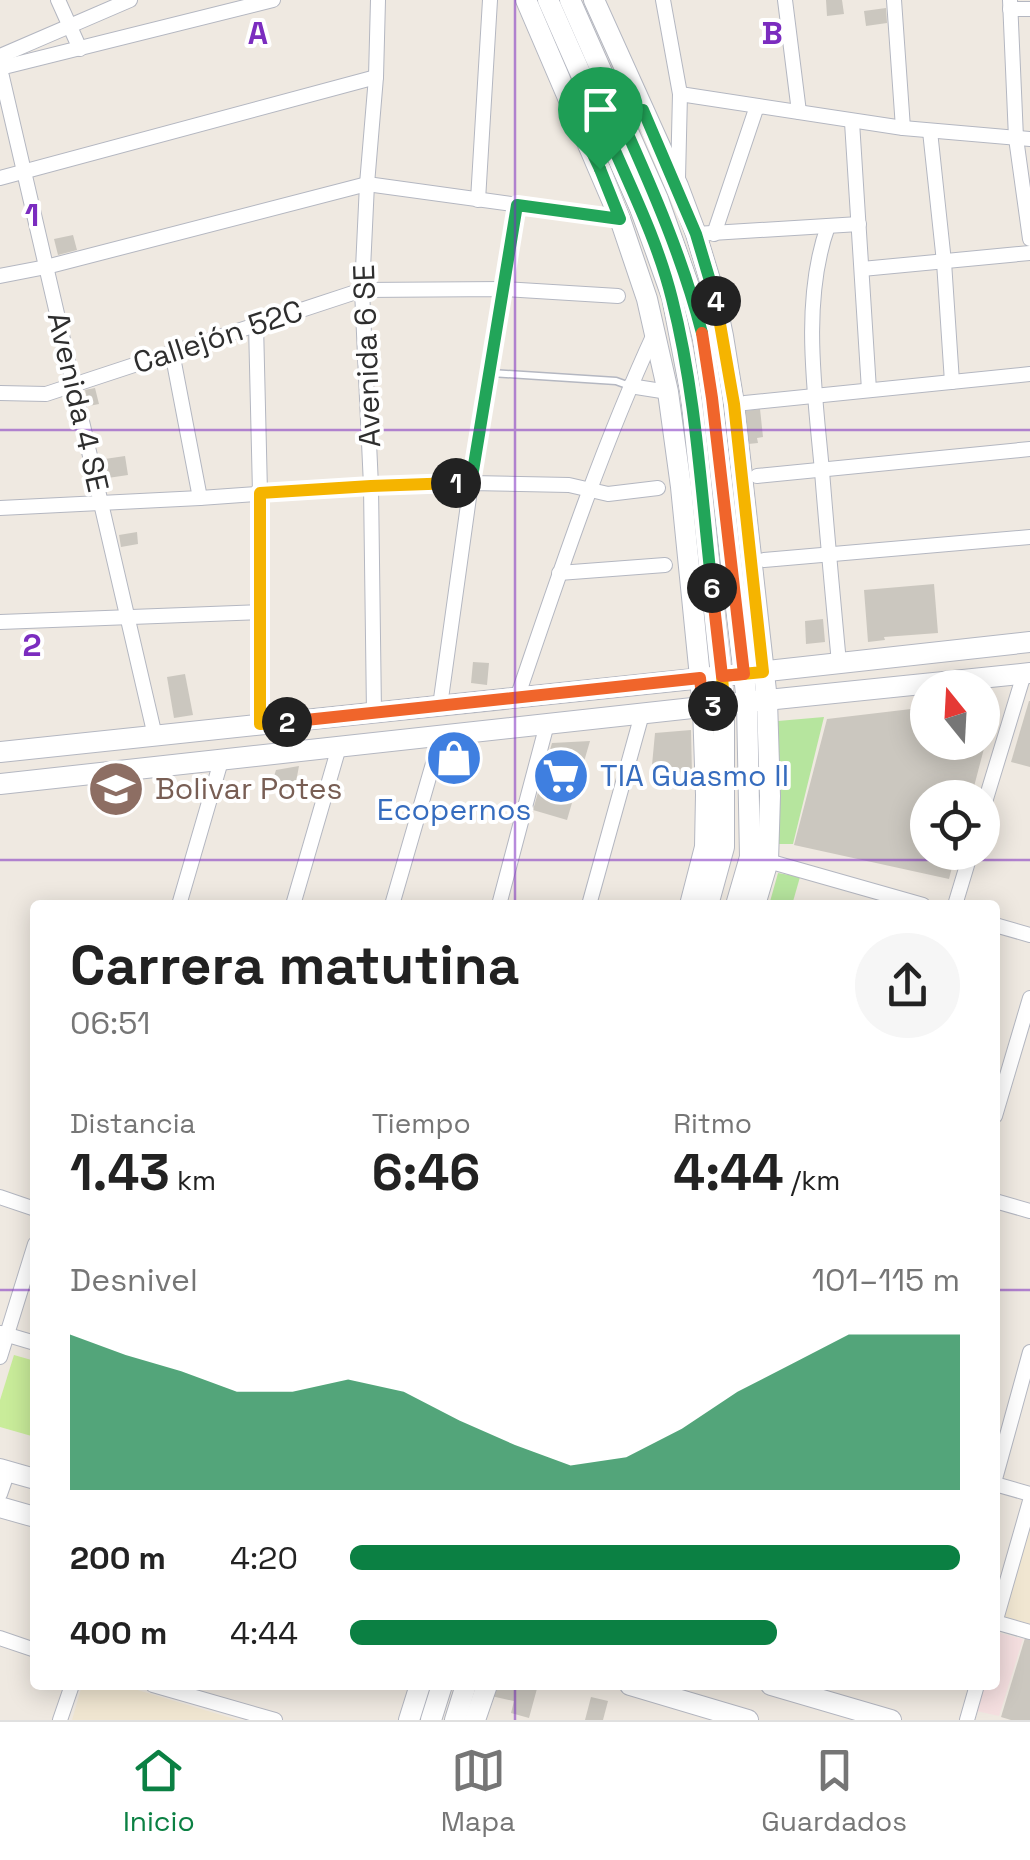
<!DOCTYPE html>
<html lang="es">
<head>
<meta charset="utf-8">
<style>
	body { margin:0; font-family:"Space Grotesk",sans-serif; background:#f6f6f6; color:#222; height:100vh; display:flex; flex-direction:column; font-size:38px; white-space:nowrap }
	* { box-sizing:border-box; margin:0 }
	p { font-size:32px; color:#767676 }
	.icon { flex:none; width:55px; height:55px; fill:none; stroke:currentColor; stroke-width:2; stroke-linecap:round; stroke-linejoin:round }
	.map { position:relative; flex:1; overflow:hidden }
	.drawer { position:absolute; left:30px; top:900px; width:970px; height:790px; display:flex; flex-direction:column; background:#fff; border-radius:10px; box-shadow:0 5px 25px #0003 }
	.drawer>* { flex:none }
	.needle { width:65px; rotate:342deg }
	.buttons { position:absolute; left:910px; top:670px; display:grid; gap:20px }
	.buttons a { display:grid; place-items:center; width:90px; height:90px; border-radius:50%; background:#fff; box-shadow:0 5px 25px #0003; font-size:50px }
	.pin { position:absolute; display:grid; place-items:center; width:85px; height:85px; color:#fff; margin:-102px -42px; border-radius:50% 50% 50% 0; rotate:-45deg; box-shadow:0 0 10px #0007 }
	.pin .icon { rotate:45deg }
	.km { position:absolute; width:50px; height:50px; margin:-25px; border-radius:50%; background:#222; color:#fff; font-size:28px; line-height:50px; text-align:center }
	.round { display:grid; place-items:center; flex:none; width:105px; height:105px; border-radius:52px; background:#f6f6f6 }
	.overview { display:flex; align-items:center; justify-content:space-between; height:170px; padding:0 40px }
	h1 { font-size:55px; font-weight:700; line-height:75px }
	.metrics { display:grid; grid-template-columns:repeat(3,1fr); gap:15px; height:170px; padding:10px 40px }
	.metrics div { display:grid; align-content:center }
	.metrics b { font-size:50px; font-weight:700 }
	.metrics small { font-size:28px; font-weight:400 }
	.metrics p { font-size:28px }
	.chart { height:280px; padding:20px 40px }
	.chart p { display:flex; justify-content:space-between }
	.chart svg { width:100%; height:180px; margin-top:10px; fill:#0b8043; opacity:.7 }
	ul { padding:0 40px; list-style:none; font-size:32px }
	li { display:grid; grid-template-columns:160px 120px 1fr; align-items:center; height:75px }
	li i { height:25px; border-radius:12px; background:#0b8043 }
	.tabs { display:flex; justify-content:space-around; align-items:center; height:140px; border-top:2px solid #e0e0e0; background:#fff; font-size:28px; color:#767676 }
	.tabs a { display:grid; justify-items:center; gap:5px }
	.tabs .on { color:#0b8043 }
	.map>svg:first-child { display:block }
	.education { fill:#f0e6d1 }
	.medical { fill:#f5dfe0 }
	.green { fill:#b6e59e }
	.pitch { fill:#c9ec9a }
	.building { fill:#cbc7bf }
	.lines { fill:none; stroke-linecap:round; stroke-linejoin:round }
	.lane-casing { stroke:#b4b7c1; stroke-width:9 }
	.street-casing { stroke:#b4b7c1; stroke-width:16 }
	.secondary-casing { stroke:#b4b7c1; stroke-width:22 }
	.lane { stroke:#fff; stroke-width:6 }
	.street { stroke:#fff; stroke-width:14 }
	.secondary { stroke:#fff; stroke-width:20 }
	.split-1-casing { stroke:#fff; stroke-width:20 }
	.split-2-casing { stroke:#fff; stroke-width:20 }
	.split-3-casing { stroke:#fff; stroke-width:20 }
	.split-4-casing { stroke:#fff; stroke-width:20 }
	.split-5-casing { stroke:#fff; stroke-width:20 }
	.split-6-casing { stroke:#fff; stroke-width:20 }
	.split-7-casing { stroke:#fff; stroke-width:20 }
	.split-1 { stroke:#22a559; stroke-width:12 }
	.split-2 { stroke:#f5b400; stroke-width:12 }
	.split-3 { stroke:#f0652b; stroke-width:12 }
	.split-4 { stroke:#f5b400; stroke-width:12 }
	.split-5 { stroke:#22a559; stroke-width:12 }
	.split-6 { stroke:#f0652b; stroke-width:12 }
	.split-7 { stroke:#22a559; stroke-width:12 }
	.grid { fill:none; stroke:#7b2cbf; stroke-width:2.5; stroke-opacity:0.55 }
	.labels { text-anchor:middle; stroke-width:8; stroke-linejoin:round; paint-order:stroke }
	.street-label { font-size:30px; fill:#2e2e2e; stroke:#fff }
	.shop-label { font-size:30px; fill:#366cbe; stroke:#fff; text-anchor:start }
	.education-label { font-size:30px; fill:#785e54; stroke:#fff; text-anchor:start }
	.grid-label { font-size:32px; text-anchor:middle; font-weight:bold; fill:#7b2cbf; stroke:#fff; stroke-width:8; stroke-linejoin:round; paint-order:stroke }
</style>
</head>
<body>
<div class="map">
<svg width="1030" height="1720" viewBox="0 0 1030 1720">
	<rect width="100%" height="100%" fill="#efe9e1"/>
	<g class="education">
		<path d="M1030,1524V1627L1002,1619Z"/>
		<path d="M82,1685H121L238,1720H72Z"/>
	</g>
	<path class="medical" d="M996,1632L1023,1639L999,1716L972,1710L979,1685H995Z"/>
	<g class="green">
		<path d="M824,717L793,844H777L780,781L778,721Z"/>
		<path d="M778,873L800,877L792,905H769Z"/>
	</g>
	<path class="pitch" d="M14,1355L35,1361V1437L0,1427V1400Z"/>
	<g class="building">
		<path d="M826,0H842L844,14L827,16Z"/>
		<path d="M886,8L887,23L866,26L864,11Z"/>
		<path d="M73,235L77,250L58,255L54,239Z"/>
		<path d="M95,388L99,404L89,406L85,390Z"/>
		<path d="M760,409L763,437L757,438L758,443L748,444L744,411Z"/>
		<path d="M125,456L128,475L101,479L98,460Z"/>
		<path d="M137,532L138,544L121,547L119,535Z"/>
		<path d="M934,584L938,633L884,637L885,640L868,642L864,590Z"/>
		<path d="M823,619L825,642L806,644L805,621Z"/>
		<path d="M473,662L489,663L487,685L471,683Z"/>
		<path d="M185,674L193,715L174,718L167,677Z"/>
		<path d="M997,699L971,798H928V852H956L949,879L794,845L827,719L928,707V742H982V700Z"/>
		<path d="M1029,701H1030V767L1011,762Z"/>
		<path d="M691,730L692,775L652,765L655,733Z"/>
		<path d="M590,741L567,820L533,810L552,743Z"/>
		<path d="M447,752L468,755L460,783L439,778Z"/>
		<path d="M299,766L295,787L272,783L276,770Z"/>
		<path d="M1025,1638L1030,1640V1720H1011L1001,1717Z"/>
		<path d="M501,1685H538L529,1718L511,1713L514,1701L491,1696L493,1688Z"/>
		<path d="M591,1697L608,1701L603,1720H585Z"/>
	</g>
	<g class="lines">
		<g class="lane-casing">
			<path id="lane" d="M491,373L616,381L627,385"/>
		</g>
		<g class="street-casing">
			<g id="street">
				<path d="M58,0L80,49"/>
				<path d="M663,0L680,94L678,178"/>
				<path d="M785,0L799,112"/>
				<path d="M894,0L903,128"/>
				<path d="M1010,0L1016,138L1030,239"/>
				<path d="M1010,9H1030"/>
				<path d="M0,56L130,0"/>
				<path d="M680,94L903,128L1030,139"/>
				<path d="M852,122L869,390"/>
				<path d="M930,131L944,262L952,382"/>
				<path d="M0,178L376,77"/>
				<path d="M478,200L490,0"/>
				<path d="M828,226C801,301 815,393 822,471C827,535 833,599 839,663"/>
				<path d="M696,234L859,224"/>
				<path d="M714,234L757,106"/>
				<path d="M862,269L1030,253"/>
				<path d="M0,276L46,267L367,184L620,219"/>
				<path d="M256,324L260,493V724"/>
				<path d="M172,352L200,498"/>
				<path d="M630,386L668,392"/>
				<path d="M0,393L46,394L362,290L504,289L618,296"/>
				<path d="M745,403L1030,374"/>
				<path d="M757,476L1030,449"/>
				<path d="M0,508L200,498L371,486L471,483L569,485L608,494L658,488"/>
				<path d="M764,560L1030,537"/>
				<path d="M559,573L665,565"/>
				<path d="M0,622L261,612"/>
				<path d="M517,698C559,575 600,451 654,334"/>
				<path d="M440,706L471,483L517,205"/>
				<path d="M374,713L371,486L362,290L367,184L376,77L378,0"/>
				<path d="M155,736L0,68L273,0"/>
				<path d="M982,812L1024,674"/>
				<path d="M768,861L923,905"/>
				<path d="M179,905L221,761"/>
				<path d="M293,905L339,747"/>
				<path d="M392,905L441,736"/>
				<path d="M499,905L547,724"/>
				<path d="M589,905L642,714"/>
				<path d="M955,905L971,852"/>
				<path d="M995,925L1030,935"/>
				<path d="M995,1116L1030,998"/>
				<path d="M0,1197L35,1209"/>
				<path d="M995,1201L1030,1211"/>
				<path d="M1,1333L35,1343"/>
				<path d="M0,1357L35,1244"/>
				<path d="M995,1479L1030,1352"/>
				<path d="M995,1484L1030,1494"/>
				<path d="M0,1494L8,1471"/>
				<path d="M995,1622L1030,1632"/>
				<path d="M995,1623L1030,1501"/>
				<path d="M0,1638L35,1650"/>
				<path d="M153,1685L275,1720"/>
				<path d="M60,1720L72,1685"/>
				<path d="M967,1720L977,1685"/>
			</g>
		</g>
		<g class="secondary-casing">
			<g id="secondary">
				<path d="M526,0L620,219L647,299L668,392L681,487L703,707L706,795L705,847L690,905"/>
				<path d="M548,0L640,208L655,249L672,297L691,395L724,704V847L708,905"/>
				<path d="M570,0L658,199L692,295L703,339L712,398L747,702L750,857L736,905"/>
				<path d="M594,0L678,186L696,234L714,293L723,336L734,404L767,700L770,796L768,861L755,905"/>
				<path d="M0,752L722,676L1030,642"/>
				<path d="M0,784L747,702L1030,673"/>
				<path d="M0,1469L35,1479"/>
				<path d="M0,1507L35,1517"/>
				<path d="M630,1685L748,1720"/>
				<path d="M771,1685L891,1720"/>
				<path d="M409,1720L420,1685"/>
				<path d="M431,1720L442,1685"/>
				<path d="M455,1720L466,1685"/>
				<path d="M475,1720L487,1685"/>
			</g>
		</g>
		<use href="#lane" class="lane"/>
		<use href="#street" class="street"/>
		<use href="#secondary" class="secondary"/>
	</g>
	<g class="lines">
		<g class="split-1-casing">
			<path id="split-1" d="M456,483H471L517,205L620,219L600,169"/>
		</g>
		<g class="split-2-casing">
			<path id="split-2" d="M287,722L260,724V493L371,486L456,483"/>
		</g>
		<g class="split-3-casing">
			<path id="split-3" d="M287,722L700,678L703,707L713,706"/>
		</g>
		<g class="split-4-casing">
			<path id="split-4" d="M713,706L724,704L722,676L763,672L734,404L716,301"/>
		</g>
		<g class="split-5-casing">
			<path id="split-5" d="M702,333C683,259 653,190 622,121L643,110L696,234L716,301"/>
		</g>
		<g class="split-6-casing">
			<path id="split-6" d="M702,333L712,398L744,674L722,676L712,588"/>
		</g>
		<g class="split-7-casing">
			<path id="split-7" d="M600,169L588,144L608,135C631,188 658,242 672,299C696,393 701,492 712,588"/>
		</g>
		<use href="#split-1" class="split-1"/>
		<use href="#split-2" class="split-2"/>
		<use href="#split-3" class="split-3"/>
		<use href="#split-4" class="split-4"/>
		<use href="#split-5" class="split-5"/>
		<use href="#split-6" class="split-6"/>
		<use href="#split-7" class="split-7"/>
	</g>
	<path class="grid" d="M515,0V905M0,430H1030M0,860H1030M0,1290H35M995,1290H1030M515,1685V1720"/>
	<defs>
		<g id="shop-disc" transform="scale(2.875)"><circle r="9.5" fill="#3f7fe0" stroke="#fff"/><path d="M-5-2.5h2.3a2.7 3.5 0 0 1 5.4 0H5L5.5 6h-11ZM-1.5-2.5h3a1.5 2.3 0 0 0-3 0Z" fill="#fff"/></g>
		<g id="supermarket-disc" transform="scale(2.875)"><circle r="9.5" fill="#3f7fe0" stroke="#fff"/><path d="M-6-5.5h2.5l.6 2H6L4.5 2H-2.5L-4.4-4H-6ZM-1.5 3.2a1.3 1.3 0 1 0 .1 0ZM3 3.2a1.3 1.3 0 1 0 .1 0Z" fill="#fff"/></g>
		<g id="school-disc" transform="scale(2.875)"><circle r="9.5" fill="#8d6e63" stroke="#fff"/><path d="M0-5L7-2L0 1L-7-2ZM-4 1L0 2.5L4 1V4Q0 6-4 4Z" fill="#fff"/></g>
	</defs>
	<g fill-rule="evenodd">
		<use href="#shop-disc" x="454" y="758"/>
		<use href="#supermarket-disc" x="561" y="776"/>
		<use href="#school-disc" x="116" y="789"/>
	</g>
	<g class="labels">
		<g class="street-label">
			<text transform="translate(218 337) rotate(-18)" y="10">Callejón 52C</text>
			<text transform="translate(367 356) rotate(-92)" y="10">Avenida 6 SE</text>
			<text transform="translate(78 402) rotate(77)" y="10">Avenida 4 SE</text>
		</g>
		<g class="shop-label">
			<text x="600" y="786">TIA Guasmo II</text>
			<text x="454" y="820" text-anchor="middle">Ecopernos</text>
		</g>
		<g class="education-label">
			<text x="155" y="799">Bolivar Potes</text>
		</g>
	</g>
	<g class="grid-label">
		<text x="258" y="44">A</text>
		<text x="772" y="44">B</text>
		<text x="32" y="226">1</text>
		<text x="32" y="656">2</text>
	</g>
</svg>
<div class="buttons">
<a><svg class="needle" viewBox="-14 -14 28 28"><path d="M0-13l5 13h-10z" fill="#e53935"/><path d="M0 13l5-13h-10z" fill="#767676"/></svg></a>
<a><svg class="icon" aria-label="locate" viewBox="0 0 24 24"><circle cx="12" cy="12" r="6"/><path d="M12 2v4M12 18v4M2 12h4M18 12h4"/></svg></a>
</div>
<div class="pin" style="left:600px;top:169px;background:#1e9e55"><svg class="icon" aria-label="arrive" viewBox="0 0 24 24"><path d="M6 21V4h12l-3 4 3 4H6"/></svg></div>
<b class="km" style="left:456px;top:483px">1</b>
<b class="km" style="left:287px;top:722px">2</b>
<b class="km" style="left:713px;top:706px">3</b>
<b class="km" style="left:716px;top:301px">4</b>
<b class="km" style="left:712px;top:588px">6</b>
<section class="drawer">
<div class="overview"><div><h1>Carrera matutina</h1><p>06:51</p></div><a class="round"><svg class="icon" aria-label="share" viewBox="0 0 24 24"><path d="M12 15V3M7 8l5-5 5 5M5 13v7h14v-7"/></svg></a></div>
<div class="metrics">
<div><p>Distancia</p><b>1.43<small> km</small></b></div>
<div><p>Tiempo</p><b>6:46</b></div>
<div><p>Ritmo</p><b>4:44<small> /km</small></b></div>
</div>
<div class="chart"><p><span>Desnivel</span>101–115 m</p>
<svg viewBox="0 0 160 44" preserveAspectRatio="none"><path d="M0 44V6L10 11L20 15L30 20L40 20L50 17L60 20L70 27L80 33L90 38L100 36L110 29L120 20L130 13L140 6L150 6L160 6V44z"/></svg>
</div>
<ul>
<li><b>200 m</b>4:20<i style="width:100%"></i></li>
<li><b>400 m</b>4:44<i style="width:70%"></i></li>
</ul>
</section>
</div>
<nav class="tabs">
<a class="on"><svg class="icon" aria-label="home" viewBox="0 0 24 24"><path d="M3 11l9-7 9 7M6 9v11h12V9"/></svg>Inicio</a>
<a><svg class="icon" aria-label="map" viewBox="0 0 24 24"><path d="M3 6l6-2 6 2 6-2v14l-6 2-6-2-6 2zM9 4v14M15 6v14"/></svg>Mapa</a>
<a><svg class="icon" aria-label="saved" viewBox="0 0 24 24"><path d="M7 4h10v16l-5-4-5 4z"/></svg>Guardados</a>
</nav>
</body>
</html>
